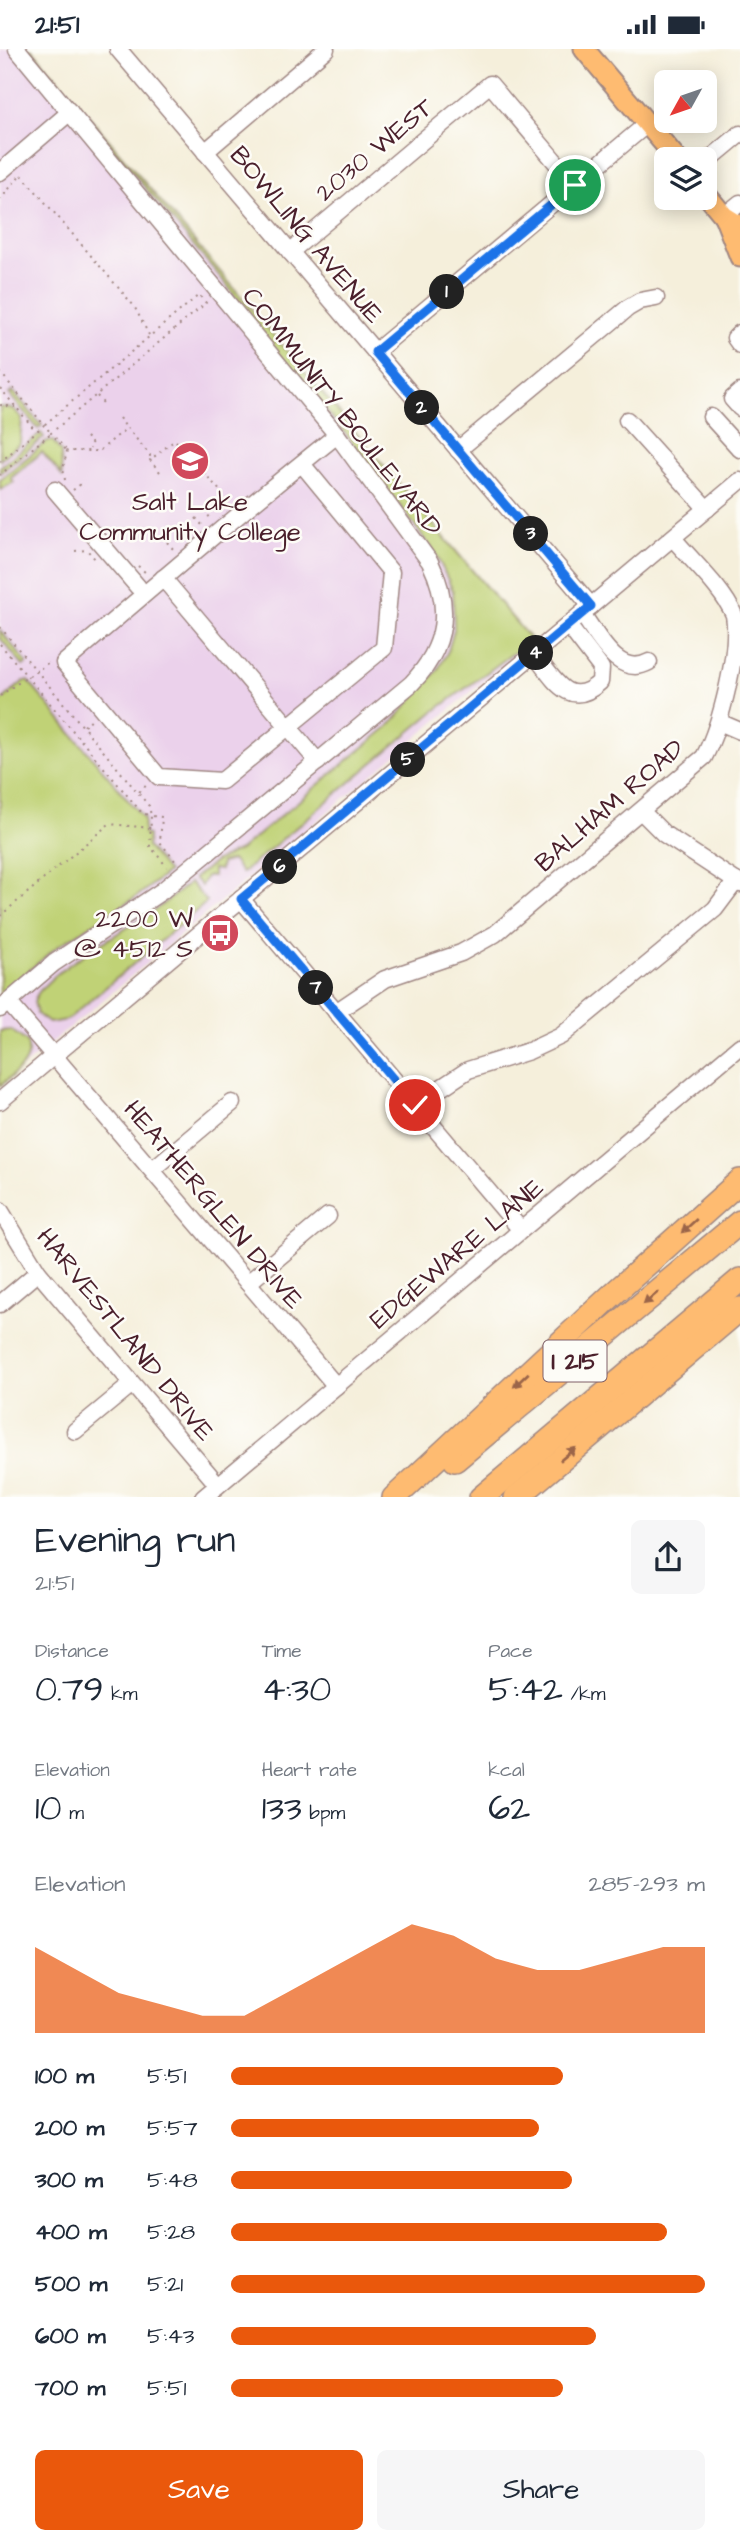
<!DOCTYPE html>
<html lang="en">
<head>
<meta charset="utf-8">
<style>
	body { margin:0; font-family:"Architects Daughter",sans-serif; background:#f6f6f7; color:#1f2937; height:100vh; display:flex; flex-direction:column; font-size:26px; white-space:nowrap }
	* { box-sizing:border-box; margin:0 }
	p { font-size:23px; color:#747a83 }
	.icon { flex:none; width:38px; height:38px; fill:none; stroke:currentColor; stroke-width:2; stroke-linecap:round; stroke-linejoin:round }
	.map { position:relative; height:1448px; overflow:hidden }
	.details { display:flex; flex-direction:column; background:#fff; flex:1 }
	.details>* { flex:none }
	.needle { width:46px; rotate:230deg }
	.tools { position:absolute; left:654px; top:21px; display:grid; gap:14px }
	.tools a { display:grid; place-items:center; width:63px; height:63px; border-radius:10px; background:#fff; box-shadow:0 4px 18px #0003; font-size:35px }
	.pin { position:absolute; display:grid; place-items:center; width:60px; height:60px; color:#fff; margin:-30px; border:4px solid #fff; border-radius:50%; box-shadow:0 2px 7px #0007 }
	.km { position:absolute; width:35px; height:35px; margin:-18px; border-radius:50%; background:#222; color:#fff; font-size:19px; line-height:35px; text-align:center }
	.round { display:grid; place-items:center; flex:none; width:74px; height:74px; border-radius:10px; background:#f6f6f7 }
	.head { display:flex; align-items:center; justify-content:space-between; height:119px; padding:0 35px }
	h1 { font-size:38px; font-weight:600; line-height:52px }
	.figures { display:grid; grid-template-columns:repeat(3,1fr); gap:10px; height:119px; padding:7px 35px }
	.figures div { display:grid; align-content:center }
	.figures b { font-size:35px; font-weight:600 }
	.figures small { font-size:19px; font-weight:400 }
	.figures p { font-size:19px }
	.chart { height:196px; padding:14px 35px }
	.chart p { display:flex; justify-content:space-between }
	.chart svg { width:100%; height:126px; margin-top:7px; fill:#ea580c; opacity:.7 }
	.action { display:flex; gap:14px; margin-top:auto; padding:14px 35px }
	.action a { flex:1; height:80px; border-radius:10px; background:#ea580c; color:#fff; font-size:28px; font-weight:600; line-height:80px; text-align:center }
	.action a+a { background:#f6f6f7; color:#1f2937 }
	ul { padding:0 35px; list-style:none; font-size:23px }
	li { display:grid; grid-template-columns:112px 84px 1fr; align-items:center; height:52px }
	li i { height:18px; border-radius:9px; background:#ea580c }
	.status { display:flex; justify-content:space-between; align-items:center; height:49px; padding:0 35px; background:#fff; direction:ltr }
	.status svg { height:19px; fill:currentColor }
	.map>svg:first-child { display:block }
	.built { fill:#ebd1eb }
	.green { fill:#c0d276; stroke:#857850; stroke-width:2 }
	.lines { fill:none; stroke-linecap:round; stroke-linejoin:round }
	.minor-casing { stroke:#a08783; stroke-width:19 }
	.major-casing { stroke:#a08783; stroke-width:23 }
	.highway-casing { stroke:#a08783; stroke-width:26 }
	.path { stroke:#a08783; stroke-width:2; stroke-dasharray:2 5; stroke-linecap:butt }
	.minor { stroke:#fff; stroke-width:16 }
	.major { stroke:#febb71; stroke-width:19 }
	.highway { stroke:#febb71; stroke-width:23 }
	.oneway { fill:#9b654a }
	.route-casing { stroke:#fff; stroke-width:14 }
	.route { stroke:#1a73e8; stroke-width:9 }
	.labels { text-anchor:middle; stroke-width:5; stroke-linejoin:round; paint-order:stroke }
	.shield { fill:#fdfcf7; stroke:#806168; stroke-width:2 }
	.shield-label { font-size:24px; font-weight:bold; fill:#4a1f2b }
	.street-label { font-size:26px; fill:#4a1f2b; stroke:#fdfcf7 }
	.poi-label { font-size:26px; fill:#4a1f2b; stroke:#fdfcf7 }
</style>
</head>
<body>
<div class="status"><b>21:51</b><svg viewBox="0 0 49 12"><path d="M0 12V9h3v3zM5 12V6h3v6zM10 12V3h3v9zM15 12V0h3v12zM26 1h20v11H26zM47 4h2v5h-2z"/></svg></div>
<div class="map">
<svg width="740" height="1449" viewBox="0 0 740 1449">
	<rect width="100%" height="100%" fill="#fdfcf7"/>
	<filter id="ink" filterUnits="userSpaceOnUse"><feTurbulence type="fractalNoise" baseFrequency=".0143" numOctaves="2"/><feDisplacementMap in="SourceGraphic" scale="14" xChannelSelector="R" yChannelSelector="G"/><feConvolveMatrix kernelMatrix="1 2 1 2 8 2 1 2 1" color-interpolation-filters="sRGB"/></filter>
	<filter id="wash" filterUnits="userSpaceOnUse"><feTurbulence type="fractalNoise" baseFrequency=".00686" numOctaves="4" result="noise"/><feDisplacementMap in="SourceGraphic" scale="28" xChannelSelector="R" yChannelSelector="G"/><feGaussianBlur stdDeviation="1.57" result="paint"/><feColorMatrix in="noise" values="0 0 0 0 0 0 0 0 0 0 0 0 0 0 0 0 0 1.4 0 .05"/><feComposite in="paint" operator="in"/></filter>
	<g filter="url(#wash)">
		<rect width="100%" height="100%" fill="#f5efdb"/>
		<path class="built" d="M0,0H33L532,592L0,1037Z"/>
		<g class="green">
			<path d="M28,0H32L531,591L432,664L242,824L232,811L221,814L220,821L213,820V827H206L201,837L194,829L216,812L240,801L390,676L437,622L448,602L454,581L453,542L436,505L345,384L259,283L226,235Z"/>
			<path d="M13,342L42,377L38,380L9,345Z"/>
			<path d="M0,358L14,360L22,369L20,394L0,411Z"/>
			<path d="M41,384L44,388L0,424V418Z"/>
			<path d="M47,392H53L61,403L62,427L42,403L11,429L14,433L0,441V431Z"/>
			<path d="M0,581L27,614L23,617L0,589Z"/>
			<path d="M24,632H28L144,770L143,785L148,786L147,798L168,823L139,846L58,897L0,946V653Z"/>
			<path d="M190,833L207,853L67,971L49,974L37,965L34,953C40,926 122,883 146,867C162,857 176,845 190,833Z"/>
			<path d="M11,981L27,993C33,1014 14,1025 0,1037V982Z"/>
		</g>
	</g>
	<g filter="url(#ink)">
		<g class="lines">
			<g class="minor-casing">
				<g id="minor">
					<path d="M118,0L591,557"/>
					<path d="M205,103L326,0"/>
					<path d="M705,114L740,85"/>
					<path d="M0,123L70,63"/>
					<path d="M724,167L740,154"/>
					<path d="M290,203L490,35L575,136"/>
					<path d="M740,284L735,289L740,296"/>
					<path d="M375,303L647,75"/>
					<path d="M740,343L732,350L740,359"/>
					<path d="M711,368L740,400"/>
					<path d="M627,371L707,460"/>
					<path d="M458,401L628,259L640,252L656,249"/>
					<path d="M302,415L391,523L384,599L222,732L159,728L64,614C154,537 244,460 337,386"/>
					<path d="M55,441L138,538"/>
					<path d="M163,529L318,713"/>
					<path d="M582,565C598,586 618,630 649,613"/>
					<path d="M534,605C554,630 569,662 600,633L601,619L568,576"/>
					<path d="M719,673L740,682"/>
					<path d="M642,763L664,785L740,835"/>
					<path d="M241,850L521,1181"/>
					<path d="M8,953L336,1337"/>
					<path d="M0,960L54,914L162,842L411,635C447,598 452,558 430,513L337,386L17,0"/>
					<path d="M336,963L385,930L461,904L495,885L704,708C721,676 740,600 734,566C724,541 691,511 673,489"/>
					<path d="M0,1052L740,432"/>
					<path d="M415,1056L468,1021L529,1002L561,987L715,860L736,832"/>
					<path d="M152,1121L232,1054"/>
					<path d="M0,1161L38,1223L218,1436"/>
					<path d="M248,1234L328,1167"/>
					<path d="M0,1255L38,1223"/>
					<path d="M75,1382L132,1335"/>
					<path d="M203,1449L740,997"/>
				</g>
			</g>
			<g class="major-casing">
				<g id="major">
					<path d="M584,0L677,110"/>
					<path d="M705,144L724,167L740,177"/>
					<path d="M724,167L740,208"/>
				</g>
			</g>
			<g class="highway-casing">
				<g id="highway">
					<path d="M455,1411L740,1173"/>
					<path d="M394,1449L611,1247L740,1132"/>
					<path d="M481,1449L740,1231"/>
					<path d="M516,1449L740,1260"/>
				</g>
			</g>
			<g class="path">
				<path d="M0,151L21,125L134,257L149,286"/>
				<path d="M0,323L44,376L199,246L206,254L51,384L67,402"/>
				<path d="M0,339L36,382"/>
				<path d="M97,347L103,354"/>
				<path d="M0,356L15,358"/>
				<path d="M119,369L126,378"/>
				<path d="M86,388L92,395L90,400"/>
				<path d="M0,413L44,376L51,384L0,426"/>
				<path d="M160,423L150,411L175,391L230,453"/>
				<path d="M65,431L63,420L67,402H99L127,379L150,406V411"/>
				<path d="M73,441L81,435"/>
				<path d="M204,461L211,470"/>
				<path d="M196,469L203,477"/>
				<path d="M167,493L174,501"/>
				<path d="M75,502L87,501L96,511"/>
				<path d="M138,517L146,524"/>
				<path d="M0,578L149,757L151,767L162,768L160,793L176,813"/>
				<path d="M0,595L142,764L151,767L150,797L167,818"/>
				<path d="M0,647C17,633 35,625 51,611"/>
				<path d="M84,677L93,669"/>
				<path d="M139,743L148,735"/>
				<path d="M0,867L109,775L151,779"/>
			</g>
			<use href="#minor" class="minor"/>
			<use href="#major" class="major"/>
			<use href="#highway" class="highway"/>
		</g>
		<defs><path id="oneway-solid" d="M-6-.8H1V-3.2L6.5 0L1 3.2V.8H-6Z" transform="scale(1.75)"/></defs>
		<g class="oneway">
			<use href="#oneway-solid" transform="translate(689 1177) rotate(138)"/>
			<use href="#oneway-solid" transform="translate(651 1249) rotate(140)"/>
			<use href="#oneway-solid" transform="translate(521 1331) rotate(137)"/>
			<use href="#oneway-solid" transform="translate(568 1405) rotate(-40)"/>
		</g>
	</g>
	<g class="lines" filter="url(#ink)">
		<g class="route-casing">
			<path id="route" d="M415,1056L241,850L591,557L375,303L575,136"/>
		</g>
		<use href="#route" class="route"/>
	</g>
	<defs>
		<g id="university-disc" transform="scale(2.0125)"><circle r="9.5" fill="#d1495b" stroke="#fdfcf7"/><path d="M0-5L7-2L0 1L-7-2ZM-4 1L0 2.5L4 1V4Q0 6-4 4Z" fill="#fff"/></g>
		<g id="bus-disc" transform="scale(2.0125)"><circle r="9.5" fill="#d1495b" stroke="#fdfcf7"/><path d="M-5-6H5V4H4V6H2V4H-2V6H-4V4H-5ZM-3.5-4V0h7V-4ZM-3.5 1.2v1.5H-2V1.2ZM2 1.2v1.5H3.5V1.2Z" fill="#fff"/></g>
	</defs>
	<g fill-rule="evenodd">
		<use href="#university-disc" x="190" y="412"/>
		<use href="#bus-disc" x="220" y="884"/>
	</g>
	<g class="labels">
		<rect class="shield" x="543.5" y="1291.5" width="63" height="41" rx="5"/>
		<g class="shield-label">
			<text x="575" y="1320">I 215</text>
		</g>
		<g class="street-label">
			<text transform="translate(374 100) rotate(-40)" y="9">2030 WEST</text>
			<text transform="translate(307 185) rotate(50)" y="9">BOWLING AVENUE</text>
			<text transform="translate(343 362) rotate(52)" y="9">COMMUNITY BOULEVARD</text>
			<text transform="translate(609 756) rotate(-41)" y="9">BALHAM ROAD</text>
			<text transform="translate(214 1155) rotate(50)" y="9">HEATHERGLEN DRIVE</text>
			<text transform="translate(456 1204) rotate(-40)" y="9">EDGEWARE LANE</text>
			<text transform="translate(126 1285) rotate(51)" y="9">HARVESTLAND DRIVE</text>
		</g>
		<g class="poi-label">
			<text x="190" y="461">Salt Lake<tspan x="190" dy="30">Community College</tspan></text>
			<text x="193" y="878" text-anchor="end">2200 W<tspan x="193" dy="30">@ 4512 S</tspan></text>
		</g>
	</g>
</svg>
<div class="tools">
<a><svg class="needle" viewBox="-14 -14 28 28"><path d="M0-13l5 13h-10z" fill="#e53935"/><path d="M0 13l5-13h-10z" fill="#747a83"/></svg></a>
<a><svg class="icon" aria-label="layers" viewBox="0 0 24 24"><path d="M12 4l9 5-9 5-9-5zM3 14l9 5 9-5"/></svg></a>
</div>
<div class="pin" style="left:575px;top:136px;background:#1e9e55"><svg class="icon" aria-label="arrive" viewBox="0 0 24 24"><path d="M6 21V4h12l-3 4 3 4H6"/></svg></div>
<div class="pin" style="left:415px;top:1056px;background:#d93025"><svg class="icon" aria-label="check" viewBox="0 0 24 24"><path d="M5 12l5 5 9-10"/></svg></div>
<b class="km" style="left:447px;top:243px">1</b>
<b class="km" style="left:422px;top:359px">2</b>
<b class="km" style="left:531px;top:485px">3</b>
<b class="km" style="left:536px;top:604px">4</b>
<b class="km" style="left:408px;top:711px">5</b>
<b class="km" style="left:280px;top:818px">6</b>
<b class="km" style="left:316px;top:939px">7</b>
</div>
<section class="details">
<div class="head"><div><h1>Evening run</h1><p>21:51</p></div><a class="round"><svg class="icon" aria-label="share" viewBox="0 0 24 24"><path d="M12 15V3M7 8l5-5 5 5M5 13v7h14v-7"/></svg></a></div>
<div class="figures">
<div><p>Distance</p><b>0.79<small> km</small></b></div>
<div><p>Time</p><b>4:30</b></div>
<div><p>Pace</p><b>5:42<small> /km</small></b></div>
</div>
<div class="figures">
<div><p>Elevation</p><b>10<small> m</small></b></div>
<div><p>Heart rate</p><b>133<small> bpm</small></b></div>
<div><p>kcal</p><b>62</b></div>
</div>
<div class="chart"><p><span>Elevation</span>285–293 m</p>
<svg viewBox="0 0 160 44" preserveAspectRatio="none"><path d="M0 44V14L10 22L20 30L30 34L40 38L50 38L60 30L70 22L80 14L90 6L100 10L110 18L120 22L130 22L140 18L150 14L160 14V44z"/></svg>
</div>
<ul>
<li><b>100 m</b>5:51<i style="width:70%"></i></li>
<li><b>200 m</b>5:57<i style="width:65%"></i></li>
<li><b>300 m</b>5:48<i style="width:72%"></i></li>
<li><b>400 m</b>5:28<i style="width:92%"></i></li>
<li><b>500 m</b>5:21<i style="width:100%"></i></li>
<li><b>600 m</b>5:43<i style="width:77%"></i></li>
<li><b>700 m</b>5:51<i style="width:70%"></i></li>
</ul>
<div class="action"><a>Save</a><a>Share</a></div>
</section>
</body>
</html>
